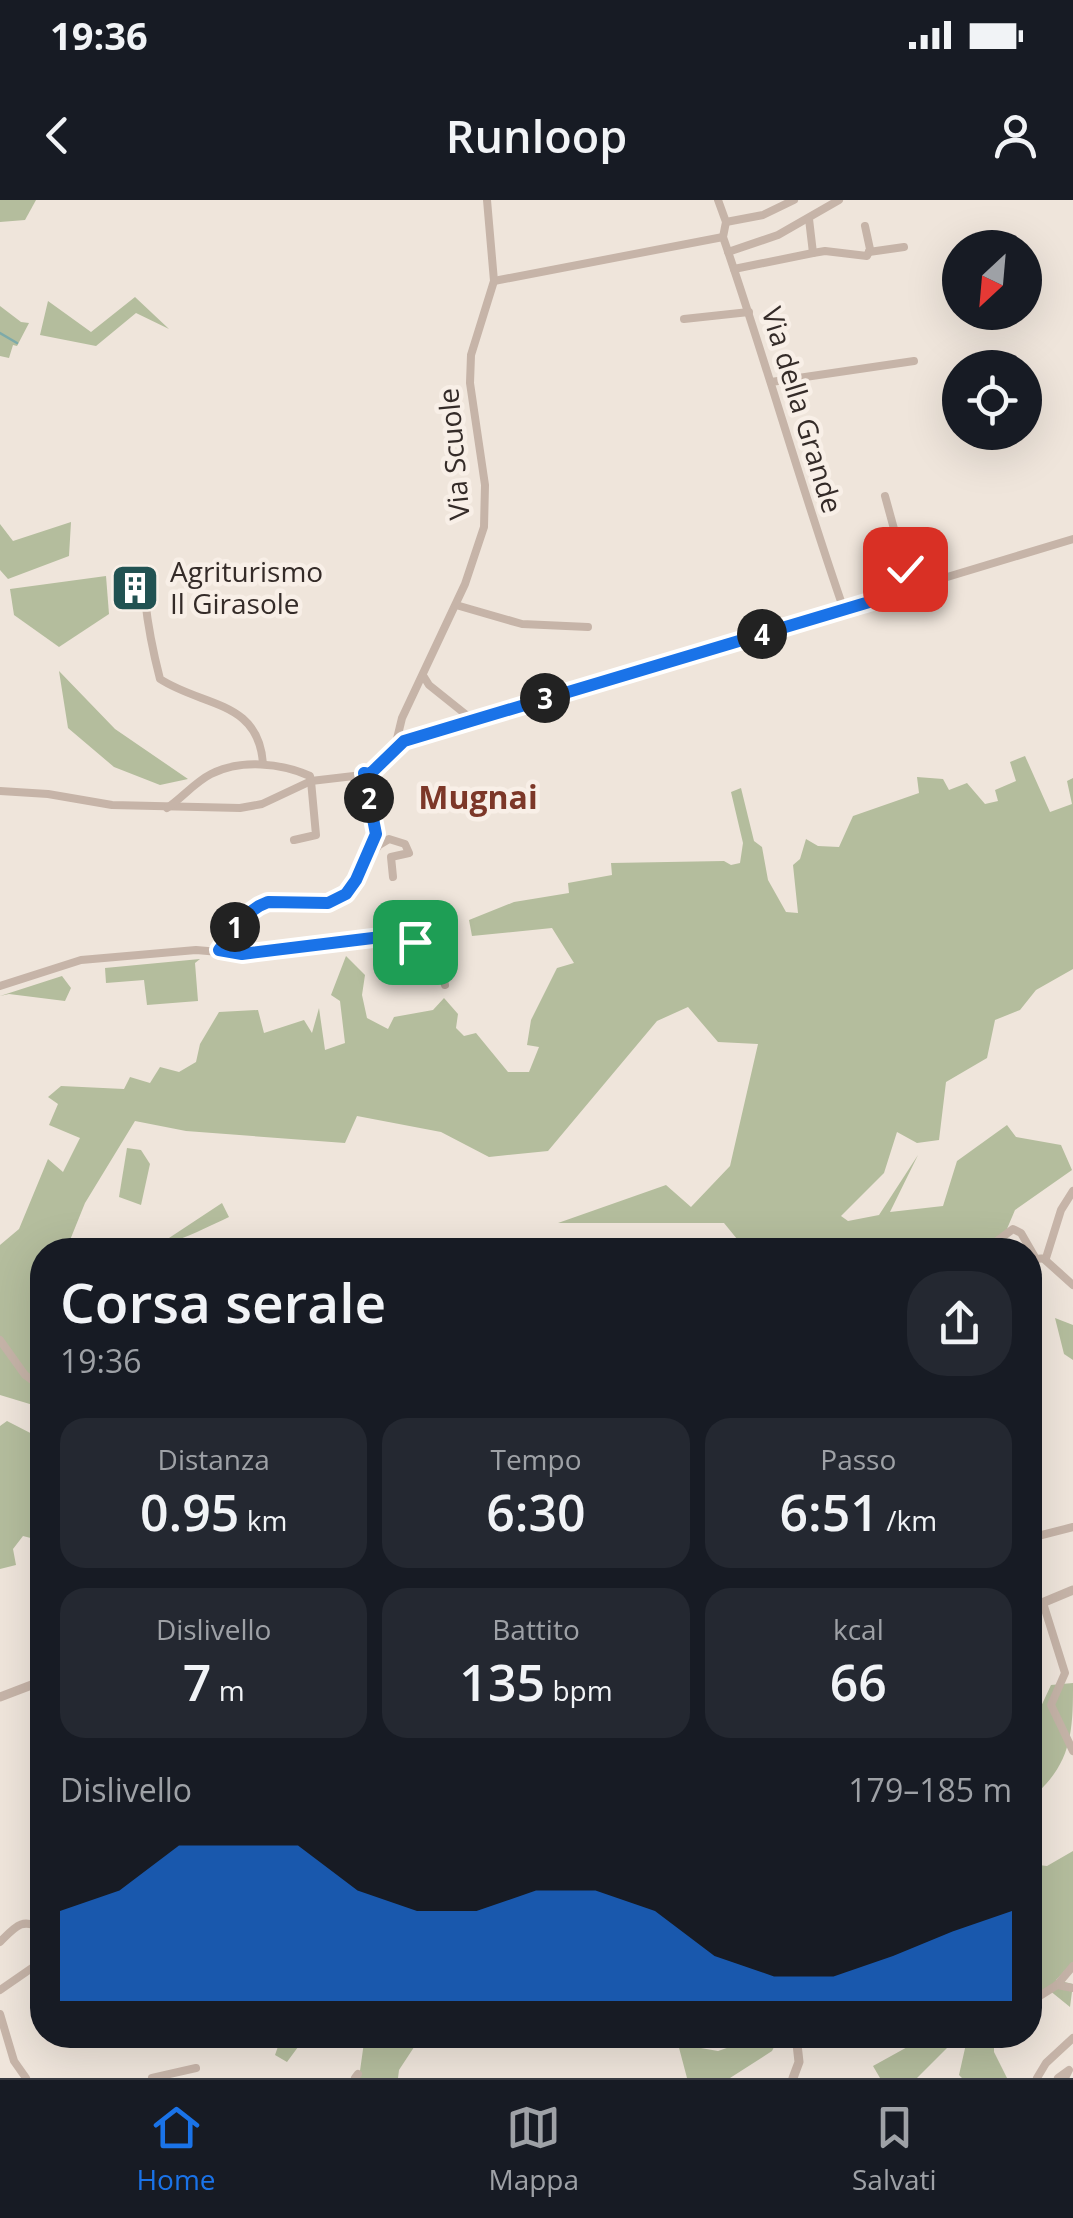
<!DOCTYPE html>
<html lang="it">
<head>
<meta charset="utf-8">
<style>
	body { margin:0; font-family:"Open Sans",sans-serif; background:#242831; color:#f1f3f6; height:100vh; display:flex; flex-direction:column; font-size:38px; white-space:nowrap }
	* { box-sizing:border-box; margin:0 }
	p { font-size:32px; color:#9ea1a6 }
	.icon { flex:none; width:55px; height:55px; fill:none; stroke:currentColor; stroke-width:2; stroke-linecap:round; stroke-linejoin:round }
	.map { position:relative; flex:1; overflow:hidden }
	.drawer { position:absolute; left:30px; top:1038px; width:1012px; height:810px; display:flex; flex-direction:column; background:#171b24; border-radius:40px; box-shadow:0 10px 40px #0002 }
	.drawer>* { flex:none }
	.needle { width:65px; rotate:206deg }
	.buttons { position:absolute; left:942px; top:30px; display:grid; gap:20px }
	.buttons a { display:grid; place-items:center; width:100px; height:100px; border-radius:50%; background:#171b24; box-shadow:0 10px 40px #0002; font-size:50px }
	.pin { position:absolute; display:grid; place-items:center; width:85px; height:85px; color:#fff; margin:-42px; border-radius:20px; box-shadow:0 5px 15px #0006 }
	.km { position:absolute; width:50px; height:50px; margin:-25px; border-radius:50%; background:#222; color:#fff; font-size:28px; line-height:50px; text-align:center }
	.round { display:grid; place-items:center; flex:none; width:105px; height:105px; border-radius:40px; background:#242831 }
	.summary { display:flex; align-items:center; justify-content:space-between; height:170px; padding:0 30px }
	h1 { font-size:55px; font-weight:600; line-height:75px }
	.stats { display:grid; grid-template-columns:repeat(3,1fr); gap:15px; height:170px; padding:10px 30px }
	.stats div { display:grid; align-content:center; border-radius:25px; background:#242831; text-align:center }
	.stats b { font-size:50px; font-weight:600 }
	.stats small { font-size:28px; font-weight:400 }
	.stats p { font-size:28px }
	.chart { height:280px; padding:20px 30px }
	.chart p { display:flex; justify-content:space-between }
	.chart svg { width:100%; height:180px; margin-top:10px; fill:#1a73e8; opacity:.7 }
	.status { display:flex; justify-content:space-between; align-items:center; height:70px; padding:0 50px; background:#171b24; direction:ltr }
	.status svg { height:28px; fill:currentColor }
	header { display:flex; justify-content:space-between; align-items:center; height:130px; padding:0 30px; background:#171b24; font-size:45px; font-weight:600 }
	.menu { display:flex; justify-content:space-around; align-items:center; height:140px; border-top:2px solid #363941; background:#171b24; font-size:28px; color:#9ea1a6 }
	.menu a { display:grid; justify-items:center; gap:5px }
	.menu .current { color:#1a73e8 }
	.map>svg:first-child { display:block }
	.green { fill:#b4bd9d }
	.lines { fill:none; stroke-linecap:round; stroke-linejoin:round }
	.stream { stroke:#7daaa9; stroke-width:2.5 }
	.minor { stroke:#c6b4a8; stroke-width:8 }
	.tertiary { stroke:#c6b4a8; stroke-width:9 }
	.route-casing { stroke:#fff; stroke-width:20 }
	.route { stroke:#1a73e8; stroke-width:12 }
	.labels { text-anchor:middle; stroke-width:9; stroke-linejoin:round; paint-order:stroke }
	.street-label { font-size:28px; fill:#342b28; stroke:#f8efe7 }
	.poi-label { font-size:28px; fill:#342b28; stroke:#f8efe7; text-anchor:start }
	.quarter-label { font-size:32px; font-weight:bold; fill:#7c3728; stroke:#f8efe7 }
</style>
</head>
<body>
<div class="status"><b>19:36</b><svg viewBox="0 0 49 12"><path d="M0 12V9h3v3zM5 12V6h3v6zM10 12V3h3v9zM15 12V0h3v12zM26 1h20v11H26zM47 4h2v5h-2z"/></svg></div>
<header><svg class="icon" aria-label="back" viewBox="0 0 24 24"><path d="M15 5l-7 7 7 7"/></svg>Runloop<svg class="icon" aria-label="person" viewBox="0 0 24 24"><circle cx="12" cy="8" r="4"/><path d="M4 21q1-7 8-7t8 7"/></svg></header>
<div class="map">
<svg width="1073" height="1878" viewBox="0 0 1073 1878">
	<rect width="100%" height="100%" fill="#efe5db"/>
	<g class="green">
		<path d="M0,0H36L25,20L0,22Z"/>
		<path d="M135,97L169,129L136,113L96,146L40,135L48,101L91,132Z"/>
		<path d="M0,106L21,122L29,123L17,146L13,145L9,158L0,156Z"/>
		<path d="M71,322L69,356L8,379L0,370V324L13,341Z"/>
		<path d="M106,376L109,414L59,447L14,415L10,389Z"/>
		<path d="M59,471L115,529L188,579L160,585L114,567L68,528Z"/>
		<path d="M1025,556L1050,612L1072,604L1067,581L1073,578V769L1036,790L1020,810L995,820L987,858L946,882L939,940L917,943L897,932L884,973L841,1016L848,1021L879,1015L918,955L890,1012L943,1006L957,961L1007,925L1016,937L1061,945L1072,970L1015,1010L998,1050H746L724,1023H558L666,985L691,1007L730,966L758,844L718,842L688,807L657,821L548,951L489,957L441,932L357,916L345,943L186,931L135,921L85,1003L66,1050H42V1192L33,1205L0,1195V1045L19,1029L48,959L63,972L80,938L49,925L58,904L48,897L61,886L124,889L130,877L150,883L160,867L179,872L196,862L200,844L219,812L258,810L264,833L304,820L312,833L319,808L325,850L345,843L340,801L331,795L346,756L365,775L362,795L367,818L388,829L394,817L433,810L444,798L458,814L456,828L464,836L476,833L508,872H529L539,847L527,845L531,820L557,768L574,763L552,728L472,736L469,720L514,702L569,693L568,683L612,675L611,663L724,661L731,665L740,663L743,643L731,592L741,588L754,641L762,647L768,680L786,712L798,713L793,665L800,659L806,639L818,646L839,647L853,616L919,593L917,577L943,579L949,590L967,583L985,604L998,601L995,590L1016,581L1010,562Z"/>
		<path d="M200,759L195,763L198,801L147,805L144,780L106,783L105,768Z"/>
		<path d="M62,776L71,788L65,801L9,794L0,796Z"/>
		<path d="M127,948L141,950L150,964L141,1005L119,997Z"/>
		<path d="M222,1003L229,1017C193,1034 163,1050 123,1050L129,1042L169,1038Z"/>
		<path d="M1055,1118L1073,1125V1160L1064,1154Z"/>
		<path d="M7,1221L42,1239V1341L23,1336L13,1349L16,1365L0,1369V1226Z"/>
		<path d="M1073,1483C1073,1532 1072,1565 1030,1599V1514L1037,1515L1051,1485Z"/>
		<path d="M1073,1651V1762L1056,1780L1073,1784L1070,1807L1049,1790L1030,1798V1664L1047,1666Z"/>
		<path d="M282,1835H344L329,1845L321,1837L298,1847L287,1862L275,1855Z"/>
		<path d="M365,1835H422L399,1870L398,1878H359Z"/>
		<path d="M765,1835H780L772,1851L730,1878H687L678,1844L718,1851Z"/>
		<path d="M918,1835H960L917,1878H880L873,1866L920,1840Z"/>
		<path d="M968,1835H994V1852L1007,1878H962L959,1875Z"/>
	</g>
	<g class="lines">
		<path class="stream" d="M0,133L17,143"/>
		<g class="minor">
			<path d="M718,0L726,22L723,37C766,161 801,287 844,410"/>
			<path d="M726,22L763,15L794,0"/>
			<path d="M728,52L778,35L839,0"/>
			<path d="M869,52L904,47"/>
			<path d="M813,53L825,51L867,56L870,49L865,26"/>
			<path d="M734,69L813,53L809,19"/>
			<path d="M494,81L723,37"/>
			<path d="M684,119L749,112"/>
			<path d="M771,182L914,161"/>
			<path d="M885,296L905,369"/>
			<path d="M886,397L882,382L884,377L926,362L932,366L936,381"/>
			<path d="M145,399C148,427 153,452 160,479C203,507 259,500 263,564"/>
			<path d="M456,405L522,424L588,427"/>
			<path d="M424,477L429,485L474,521"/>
			<path d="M395,547L402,518L465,384L484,327L485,285L470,183L471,155L494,81L487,0"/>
			<path d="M0,591L48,594L112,605L240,608L262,604L311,581L371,574L404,541L417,537L1073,339"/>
			<path d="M167,608C182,598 195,582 211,574C241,559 281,563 310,576L311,581L316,635L294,640"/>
			<path d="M369,659L379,645L389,639L405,644L409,653L391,657L393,677"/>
			<path d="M415,742C431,755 441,764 445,785"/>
			<path d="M219,750L242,718L259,706L269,702L328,703L347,694L356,680L375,634L364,573"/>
			<path d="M0,786L81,760L196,750L243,754L302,749L354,739L381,737L415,742L451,737"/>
			<path d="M341,1050L351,1044"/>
			<path d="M985,1050L1013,1029L1021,1033L1036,1059L1046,1058L1061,1010L1073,991"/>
			<path d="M1044,1059L1073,1085"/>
			<path d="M0,1140L25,1175L42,1187"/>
			<path d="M1030,1338L1073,1327"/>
			<path d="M1043,1403L1065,1473L1051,1505L1073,1551"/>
			<path d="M0,1742C15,1727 23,1716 42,1730"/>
			<path d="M1073,1766L1057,1785L1073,1788"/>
			<path d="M0,1790L42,1761"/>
			<path d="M1030,1802L1057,1785"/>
			<path d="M0,1814L14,1861L26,1878"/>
			<path d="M979,1835H980"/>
			<path d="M152,1878L196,1868"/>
			<path d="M355,1878L358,1874"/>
			<path d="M1037,1878L1046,1863L1073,1838"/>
			<path d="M1058,1878L1069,1870L1065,1878"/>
		</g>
		<g class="tertiary">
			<path d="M1030,1408L1073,1390"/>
			<path d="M0,1497L42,1481"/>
			<path d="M793,1878L799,1862L796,1835"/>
		</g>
	</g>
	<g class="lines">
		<g class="route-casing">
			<path id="route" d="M415,742L381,737L242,754L219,750L242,718L259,706L268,702L328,703L346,694L356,680L376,634L364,573L370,574L404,541L886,397L884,377L905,369"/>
		</g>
		<use href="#route" class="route"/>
	</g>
	<defs>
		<g id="building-square" transform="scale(2.5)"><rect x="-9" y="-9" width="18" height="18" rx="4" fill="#215252" stroke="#f8efe7"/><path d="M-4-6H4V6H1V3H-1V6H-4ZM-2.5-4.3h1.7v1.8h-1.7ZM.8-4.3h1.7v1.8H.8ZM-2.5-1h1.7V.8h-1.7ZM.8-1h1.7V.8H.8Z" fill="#fff"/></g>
	</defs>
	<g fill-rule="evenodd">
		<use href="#building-square" x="135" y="388"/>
	</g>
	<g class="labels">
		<g class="street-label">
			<text transform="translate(802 210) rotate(73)" y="10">Via della Grande</text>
			<text transform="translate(454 254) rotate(-95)" y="10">Via Scuole</text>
		</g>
		<g class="poi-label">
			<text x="170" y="382">Agriturismo<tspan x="170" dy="32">Il Girasole</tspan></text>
		</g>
		<g class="quarter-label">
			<text x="478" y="609">Mugnai</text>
		</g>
	</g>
</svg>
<div class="buttons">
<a><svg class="needle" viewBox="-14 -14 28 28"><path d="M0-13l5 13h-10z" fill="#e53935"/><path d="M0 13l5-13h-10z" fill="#9ea1a6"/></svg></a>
<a><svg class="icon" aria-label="locate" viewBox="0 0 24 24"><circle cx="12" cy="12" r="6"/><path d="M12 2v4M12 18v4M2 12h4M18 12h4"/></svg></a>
</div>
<div class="pin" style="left:415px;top:742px;background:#1e9e55"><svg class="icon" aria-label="arrive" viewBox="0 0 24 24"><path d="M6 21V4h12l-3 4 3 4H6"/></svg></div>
<div class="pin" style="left:905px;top:369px;background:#d93025"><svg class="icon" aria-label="check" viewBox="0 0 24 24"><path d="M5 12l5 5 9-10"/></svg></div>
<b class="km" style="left:235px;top:727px">1</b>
<b class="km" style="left:369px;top:598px">2</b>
<b class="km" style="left:545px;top:498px">3</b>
<b class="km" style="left:762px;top:434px">4</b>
<section class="drawer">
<div class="summary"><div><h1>Corsa serale</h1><p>19:36</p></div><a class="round"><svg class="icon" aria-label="share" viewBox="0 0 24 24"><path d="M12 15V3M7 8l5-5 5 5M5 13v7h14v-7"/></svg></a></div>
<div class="stats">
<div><p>Distanza</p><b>0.95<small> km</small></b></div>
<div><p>Tempo</p><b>6:30</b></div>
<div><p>Passo</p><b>6:51<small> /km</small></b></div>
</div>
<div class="stats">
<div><p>Dislivello</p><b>7<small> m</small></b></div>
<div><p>Battito</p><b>135<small> bpm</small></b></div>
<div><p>kcal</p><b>66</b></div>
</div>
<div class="chart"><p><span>Dislivello</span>179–185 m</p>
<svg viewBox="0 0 160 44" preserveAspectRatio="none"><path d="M0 44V22L10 17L20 6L30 6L40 6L50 17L60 22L70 22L80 17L90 17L100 22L110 33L120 38L130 38L140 33L150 27L160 22V44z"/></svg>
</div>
</section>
</div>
<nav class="menu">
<a class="current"><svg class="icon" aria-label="home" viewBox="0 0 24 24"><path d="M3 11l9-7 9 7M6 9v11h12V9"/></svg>Home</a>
<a><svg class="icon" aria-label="map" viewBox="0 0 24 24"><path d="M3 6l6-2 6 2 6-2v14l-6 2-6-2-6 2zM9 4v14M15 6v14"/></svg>Mappa</a>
<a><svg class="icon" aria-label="saved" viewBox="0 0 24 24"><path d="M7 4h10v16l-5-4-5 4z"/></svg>Salvati</a>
</nav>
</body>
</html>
